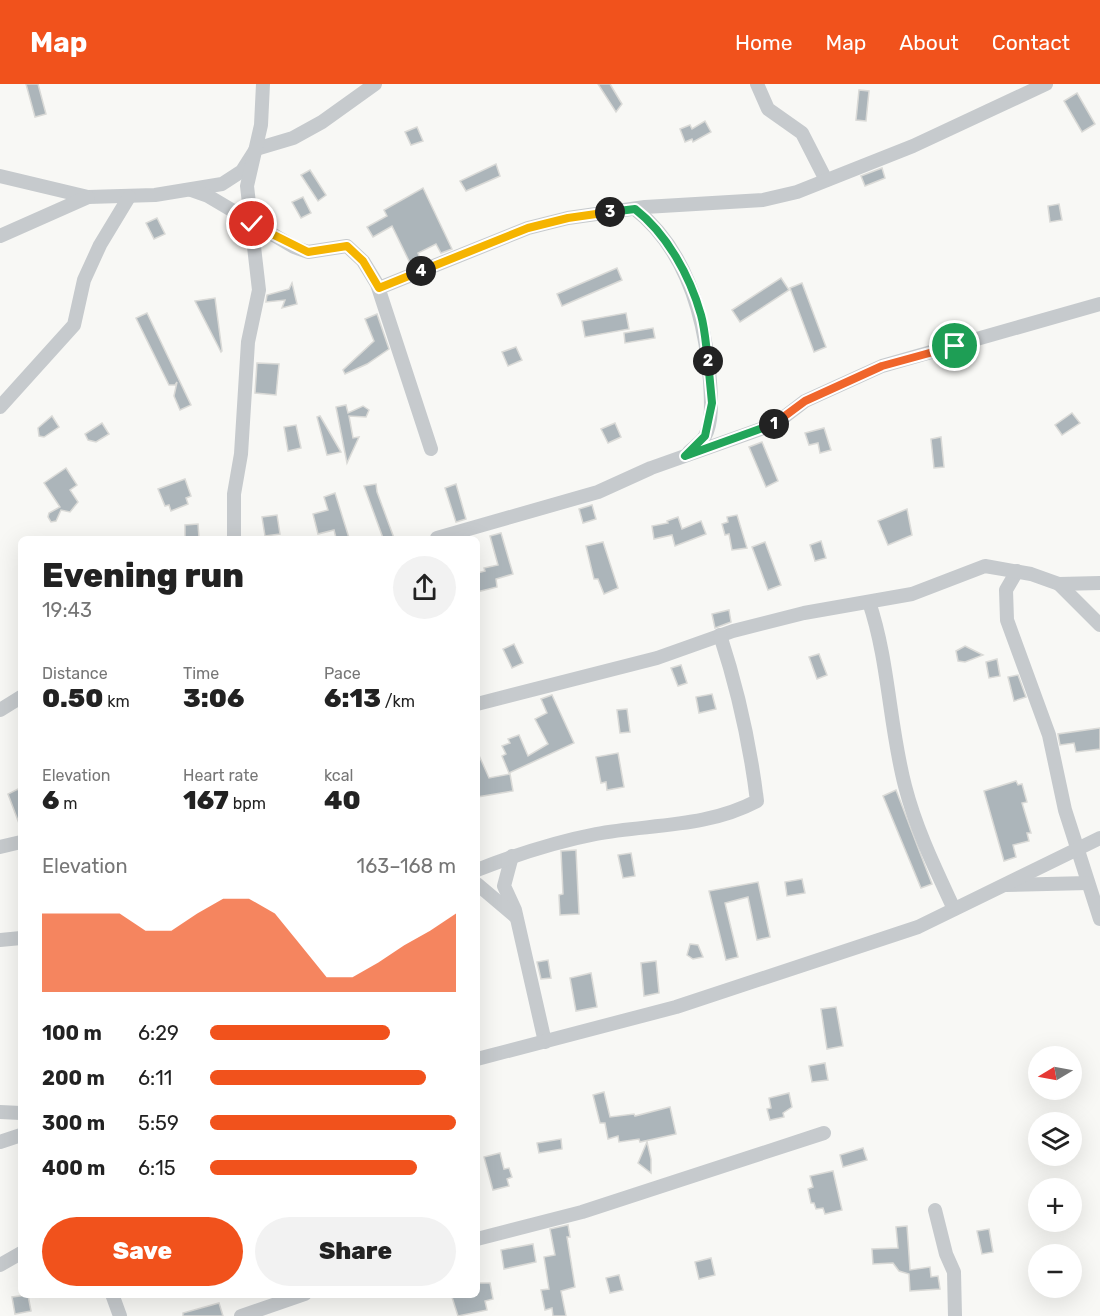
<!DOCTYPE html>
<html lang="en">
<head>
<meta charset="utf-8">
<style>
	body { margin:0; font-family:Rubik,sans-serif; background:#f2f2f2; color:#222; height:100vh; display:flex; flex-direction:column; font-size:22px; white-space:nowrap }
	* { box-sizing:border-box; margin:0 }
	p { font-size:20px; color:#767676 }
	.icon { flex:none; width:33px; height:33px; fill:none; stroke:currentColor; stroke-width:2; stroke-linecap:round; stroke-linejoin:round }
	.map { position:relative; flex:1; overflow:hidden }
	.details { position:absolute; left:18px; top:452px; width:462px; height:762px; display:flex; flex-direction:column; background:#fff; border-radius:9px; box-shadow:0 6px 24px #0002 }
	.details>* { flex:none }
	.needle { width:39px; rotate:260deg }
	.fabs { position:absolute; left:1028px; top:962px; display:grid; gap:12px }
	.fabs a { display:grid; place-items:center; width:54px; height:54px; border-radius:50%; background:#fff; box-shadow:0 6px 24px #0002; font-size:30px }
	.pin { position:absolute; display:grid; place-items:center; width:51px; height:51px; color:#fff; margin:-26px; border:3px solid #fff; border-radius:50%; box-shadow:0 2px 6px #0007 }
	.km { position:absolute; width:30px; height:30px; margin:-15px; border-radius:50%; background:#222; color:#fff; font-size:16px; line-height:30px; text-align:center }
	.round { display:grid; place-items:center; flex:none; width:63px; height:63px; border-radius:32px; background:#f2f2f2 }
	.head { display:flex; align-items:center; justify-content:space-between; height:102px; padding:0 24px }
	h1 { font-size:33px; font-weight:800; line-height:45px }
	.figures { display:grid; grid-template-columns:repeat(3,1fr); gap:9px; height:102px; padding:6px 24px }
	.figures div { display:grid; align-content:center }
	.figures b { font-size:26px; font-weight:800 }
	.figures small { font-size:16px; font-weight:400 }
	.figures p { font-size:16px }
	.chart { height:168px; padding:12px 24px }
	.chart p { display:flex; justify-content:space-between }
	.chart svg { width:100%; height:108px; margin-top:6px; fill:#f1521c; opacity:.7 }
	.cta { display:flex; gap:12px; margin-top:auto; padding:12px 24px }
	.cta a { flex:1; height:69px; border-radius:36px; background:#f1521c; color:#fff; font-size:24px; font-weight:800; line-height:69px; text-align:center }
	.cta a+a { background:#f2f2f2; color:#222 }
	ul { padding:0 24px; list-style:none; font-size:20px }
	li { display:grid; grid-template-columns:96px 72px 1fr; align-items:center; height:45px }
	li i { height:15px; border-radius:8px; background:#f1521c }
	header { display:flex; align-items:center; gap:36px; box-sizing:border-box; height:84px; padding:0 30px; background:#f1521c; color:#fff }
	header strong { font-size:28px }
	nav { display:flex; gap:33px; margin-inline-start:auto; font-size:21px }
	.map>svg:first-child { display:block }
	.building { fill:#acb5ba; stroke:#dadad7; stroke-width:1.5 }
	.lines { fill:none; stroke-linecap:round; stroke-linejoin:round }
	.street { stroke:#c6cacd; stroke-width:14 }
	.split-1-casing { stroke:#fff; stroke-width:12 }
	.split-2-casing { stroke:#fff; stroke-width:12 }
	.split-3-casing { stroke:#fff; stroke-width:12 }
	.split-4-casing { stroke:#fff; stroke-width:12 }
	.split-5-casing { stroke:#fff; stroke-width:12 }
	.split-1 { stroke:#f0652b; stroke-width:8 }
	.split-2 { stroke:#22a559; stroke-width:8 }
	.split-3 { stroke:#22a559; stroke-width:8 }
	.split-4 { stroke:#f5b400; stroke-width:8 }
	.split-5 { stroke:#f5b400; stroke-width:8 }
</style>
</head>
<body>
<header>
<strong>Map</strong>
<nav><a>Home</a><a>Map</a><a>About</a><a>Contact</a></nav>
</header>
<div class="map">
<svg width="1100" height="1232" viewBox="0 0 1100 1232">
	<rect width="100%" height="100%" fill="#f8f8f5"/>
	<g class="building">
		<path d="M26,0H38L46,30L35,33Z"/>
		<path d="M598,0H610L622,20L616,28Z"/>
		<path d="M859,6L869,7L866,37L856,36Z"/>
		<path d="M1077,9L1095,40L1082,48L1064,17Z"/>
		<path d="M705,37L711,48L693,58L692,55L685,58L680,45L690,41L692,45Z"/>
		<path d="M417,43L423,57L411,61L405,48Z"/>
		<path d="M496,80L500,92L466,107L460,97Z"/>
		<path d="M882,84L885,94L865,102L861,92Z"/>
		<path d="M310,86L326,111L318,117L301,91Z"/>
		<path d="M423,104L452,165L441,169L436,160L418,169L421,177L411,181L392,142L373,153L367,143L387,132L384,126Z"/>
		<path d="M303,113L311,129L301,134L292,118Z"/>
		<path d="M1059,120L1062,136L1050,138L1048,122Z"/>
		<path d="M157,134L165,150L154,155L146,139Z"/>
		<path d="M617,184L622,196L562,222L557,210Z"/>
		<path d="M781,194L789,206L740,238L732,226Z"/>
		<path d="M292,199L297,220L282,224L285,216L266,218L267,211L289,205Z"/>
		<path d="M802,199L826,263L814,268L790,204Z"/>
		<path d="M215,214L222,267L221,268L195,217Z"/>
		<path d="M147,229L191,321L180,326L174,312L177,298L175,301H169L136,234Z"/>
		<path d="M626,229L629,245L585,253L582,237Z"/>
		<path d="M377,230L389,265L367,280L345,290L343,286L374,257L365,235Z"/>
		<path d="M653,244L655,254L625,259L624,249Z"/>
		<path d="M516,263L522,276L508,282L502,268Z"/>
		<path d="M257,279L279,280L276,311L255,309Z"/>
		<path d="M346,321L348,329L363,322L369,326L366,333L349,332L353,354L359,353L347,379L336,323Z"/>
		<path d="M1072,329L1080,339L1062,351L1055,341Z"/>
		<path d="M52,332L59,343L44,353L39,352L38,344Z"/>
		<path d="M320,332L341,368L327,371L317,333Z"/>
		<path d="M102,339L109,350L96,358L88,356L85,350Z"/>
		<path d="M615,339L621,353L608,359L601,345Z"/>
		<path d="M296,341L301,364L288,367L284,343Z"/>
		<path d="M824,344L831,366L820,369L818,359L809,361L805,349Z"/>
		<path d="M941,353L944,383L934,384L931,355Z"/>
		<path d="M762,358L778,397L766,403L749,363Z"/>
		<path d="M66,384L77,401L70,406L78,418L70,428L61,426L56,437L51,438L48,433L49,429L60,423L44,399Z"/>
		<path d="M185,395L191,412L186,414L188,420L171,427L169,421L165,422L158,405Z"/>
		<path d="M376,400L377,408L394,454H383L364,402Z"/>
		<path d="M456,400L466,435L456,438L445,404Z"/>
		<path d="M335,409L349,454H336L334,446L318,450L313,430L328,426L324,413Z"/>
		<path d="M592,421L596,435L583,439L579,425Z"/>
		<path d="M907,425L912,451L888,461L878,437Z"/>
		<path d="M277,431L280,450L265,452L262,433Z"/>
		<path d="M737,431L747,464L732,466L729,450L725,451L722,440L728,438L727,433Z"/>
		<path d="M678,433L682,445L701,437L706,450L675,462L672,451L654,455L652,442L668,439L667,437Z"/>
		<path d="M198,440L199,454H185V441Z"/>
		<path d="M501,449L513,490L496,495L497,503L477,508V489L485,487L484,484L498,481L490,452Z"/>
		<path d="M821,457L826,474L815,477L810,461Z"/>
		<path d="M603,458L618,504L604,510L598,495H594L586,462Z"/>
		<path d="M765,458L781,501L768,506L752,463Z"/>
		<path d="M729,526L731,538L715,544L712,530Z"/>
		<path d="M514,560L523,579L512,584L503,565Z"/>
		<path d="M965,562L983,571L965,578L958,577L956,567Z"/>
		<path d="M819,570L827,591L817,595L809,573Z"/>
		<path d="M997,575L1000,592L989,594L986,578Z"/>
		<path d="M681,581L687,599L678,602L671,584Z"/>
		<path d="M1018,591L1026,613L1014,617L1008,593Z"/>
		<path d="M712,610L716,625L699,629L696,613Z"/>
		<path d="M552,611L574,659L509,689L502,672L506,670L502,662L510,659L508,655L519,651L528,672L548,660L535,635L547,629L541,615Z"/>
		<path d="M627,625L630,648L620,649L617,626Z"/>
		<path d="M1100,644V665L1076,668L1074,659L1060,661L1058,650Z"/>
		<path d="M477,667L489,694L510,690L513,707L477,713Z"/>
		<path d="M618,669L624,703L607,706L606,698L601,699L596,673Z"/>
		<path d="M1016,697L1018,701L1022,700L1027,718L1022,719L1031,749H1027L1029,757L1013,761L1016,773L1004,777L984,707Z"/>
		<path d="M18,705L21,712L20,742L8,710Z"/>
		<path d="M896,706L932,800L921,804L883,712Z"/>
		<path d="M576,766L579,830L560,831L559,811L563,810L561,767Z"/>
		<path d="M631,769L635,792L623,794L618,771Z"/>
		<path d="M802,795L805,809L787,812L785,798Z"/>
		<path d="M758,798L770,853L757,856L748,813L725,819L738,873L726,876L709,807Z"/>
		<path d="M690,860L698,861L703,873L693,875L687,871Z"/>
		<path d="M548,876L551,894L541,895L537,878Z"/>
		<path d="M656,877L659,909L644,912L641,879Z"/>
		<path d="M591,889L597,923L576,927L570,894Z"/>
		<path d="M836,923L843,962L827,965L821,925Z"/>
		<path d="M825,979L828,996L812,998L809,982Z"/>
		<path d="M604,1008L610,1033L634,1030L635,1032L670,1023L676,1050L640,1058L639,1055L619,1058L618,1052L608,1055L605,1039H600L593,1011Z"/>
		<path d="M789,1009L792,1023L783,1029L784,1033L770,1036L767,1025L771,1024L769,1014Z"/>
		<path d="M561,1055L562,1065L539,1069L537,1059Z"/>
		<path d="M647,1058L651,1075V1089L638,1079Z"/>
		<path d="M863,1064L867,1076L843,1083L840,1071Z"/>
		<path d="M500,1069L504,1085L509,1084L512,1093L507,1095L509,1102L493,1106L484,1073Z"/>
		<path d="M833,1087L842,1126L825,1130L823,1124L816,1125L814,1119H811L808,1105L813,1103L810,1092Z"/>
		<path d="M568,1141L570,1153H567L575,1203L561,1207L566,1232H553L552,1224L545,1226L541,1206L549,1205L544,1173L555,1171L550,1145Z"/>
		<path d="M907,1142L910,1186L930,1183L931,1193L938,1192L940,1205L910,1207L909,1190L899,1187L893,1179L873,1180L872,1165L898,1164L896,1143Z"/>
		<path d="M989,1145L993,1168L982,1170L977,1147Z"/>
		<path d="M533,1160L536,1178L504,1185L501,1166Z"/>
		<path d="M711,1174L715,1191L699,1195L695,1178Z"/>
		<path d="M619,1191L623,1206L610,1209L606,1194Z"/>
		<path d="M477,1199H490L493,1215L485,1217L487,1226L458,1232L451,1210H477Z"/>
		<path d="M28,1211L31,1227L15,1230L12,1213Z"/>
		<path d="M219,1219L223,1232H183V1229Z"/>
	</g>
	<g class="lines">
		<g class="street">
			<path d="M757,0L768,25L802,49L826,96"/>
			<path d="M0,92L88,113L155,111L222,100L242,87L256,65L293,54L322,38L375,0"/>
			<path d="M191,106L208,112L294,163L308,168L347,162L363,177L377,200L431,365"/>
			<path d="M635,125C687,166 705,234 710,297C711,314 713,337 705,352C702,358 693,364 689,368"/>
			<path d="M0,152L88,113"/>
			<path d="M379,204L528,144L568,134L645,123L763,116L797,108L913,62L1046,0"/>
			<path d="M0,323L74,241L84,196L100,161L129,113"/>
			<path d="M234,454V410L241,370L248,258L259,206L247,102L261,41L263,0"/>
			<path d="M437,454L598,408L651,384L775,340L805,317L882,282L1100,220"/>
			<path d="M1017,487L1006,506L1007,536L1049,651L1065,726L1100,835"/>
			<path d="M1059,500L1100,541"/>
			<path d="M869,518C889,577 889,641 905,702C916,745 935,784 954,825"/>
			<path d="M477,620L657,574L733,547L804,529L912,510L985,482L1031,490L1059,500L1100,499"/>
			<path d="M0,626L21,613"/>
			<path d="M0,763L21,758"/>
			<path d="M512,772L504,802L515,826L545,958"/>
			<path d="M477,786C515,771 555,758 596,750C650,740 706,744 757,717C750,660 738,606 720,551"/>
			<path d="M477,800L516,833"/>
			<path d="M1006,801L1088,799"/>
			<path d="M0,856L21,854"/>
			<path d="M477,975L676,923L918,843L1100,754"/>
			<path d="M0,1028L21,1029"/>
			<path d="M0,1058L21,1051"/>
			<path d="M935,1126L946,1170L954,1188L955,1232"/>
			<path d="M477,1155L582,1128L824,1049"/>
			<path d="M0,1181L21,1169"/>
			<path d="M112,1210L120,1232"/>
			<path d="M241,1232L305,1210"/>
		</g>
	</g>
	<g class="lines">
		<g class="split-1-casing">
			<path id="split-1" d="M774,340L805,317L882,282L955,262"/>
		</g>
		<g class="split-2-casing">
			<path id="split-2" d="M708,277L712,319L705,352L685,372L774,340"/>
		</g>
		<g class="split-3-casing">
			<path id="split-3" d="M610,128L635,125C667,150 690,192 701,231C705,245 706,262 708,277"/>
		</g>
		<g class="split-4-casing">
			<path id="split-4" d="M421,187L528,144L568,134L610,128"/>
		</g>
		<g class="split-5-casing">
			<path id="split-5" d="M252,140L308,168L347,162L363,177L379,204L421,187"/>
		</g>
		<use href="#split-1" class="split-1"/>
		<use href="#split-2" class="split-2"/>
		<use href="#split-3" class="split-3"/>
		<use href="#split-4" class="split-4"/>
		<use href="#split-5" class="split-5"/>
	</g>
</svg>
<div class="fabs">
<a><svg class="needle" viewBox="-14 -14 28 28"><path d="M0-13l5 13h-10z" fill="#e53935"/><path d="M0 13l5-13h-10z" fill="#767676"/></svg></a>
<a><svg class="icon" aria-label="layers" viewBox="0 0 24 24"><path d="M12 4l9 5-9 5-9-5zM3 14l9 5 9-5"/></svg></a>
<a>+</a>
<a>−</a>
</div>
<div class="pin" style="left:955px;top:262px;background:#1e9e55"><svg class="icon" aria-label="arrive" viewBox="0 0 24 24"><path d="M6 21V4h12l-3 4 3 4H6"/></svg></div>
<div class="pin" style="left:252px;top:140px;background:#d93025"><svg class="icon" aria-label="check" viewBox="0 0 24 24"><path d="M5 12l5 5 9-10"/></svg></div>
<b class="km" style="left:774px;top:340px">1</b>
<b class="km" style="left:708px;top:277px">2</b>
<b class="km" style="left:610px;top:128px">3</b>
<b class="km" style="left:421px;top:187px">4</b>
<section class="details">
<div class="head"><div><h1>Evening run</h1><p>19:43</p></div><a class="round"><svg class="icon" aria-label="share" viewBox="0 0 24 24"><path d="M12 15V3M7 8l5-5 5 5M5 13v7h14v-7"/></svg></a></div>
<div class="figures">
<div><p>Distance</p><b>0.50<small> km</small></b></div>
<div><p>Time</p><b>3:06</b></div>
<div><p>Pace</p><b>6:13<small> /km</small></b></div>
</div>
<div class="figures">
<div><p>Elevation</p><b>6<small> m</small></b></div>
<div><p>Heart rate</p><b>167<small> bpm</small></b></div>
<div><p>kcal</p><b>40</b></div>
</div>
<div class="chart"><p><span>Elevation</span>163–168 m</p>
<svg viewBox="0 0 160 44" preserveAspectRatio="none"><path d="M0 44V12L10 12L20 12L30 12L40 19L50 19L60 12L70 6L80 6L90 12L100 25L110 38L120 38L130 32L140 25L150 19L160 12V44z"/></svg>
</div>
<ul>
<li><b>100 m</b>6:29<i style="width:73%"></i></li>
<li><b>200 m</b>6:11<i style="width:88%"></i></li>
<li><b>300 m</b>5:59<i style="width:100%"></i></li>
<li><b>400 m</b>6:15<i style="width:84%"></i></li>
</ul>
<div class="cta"><a>Save</a><a>Share</a></div>
</section>
</div>
</body>
</html>
